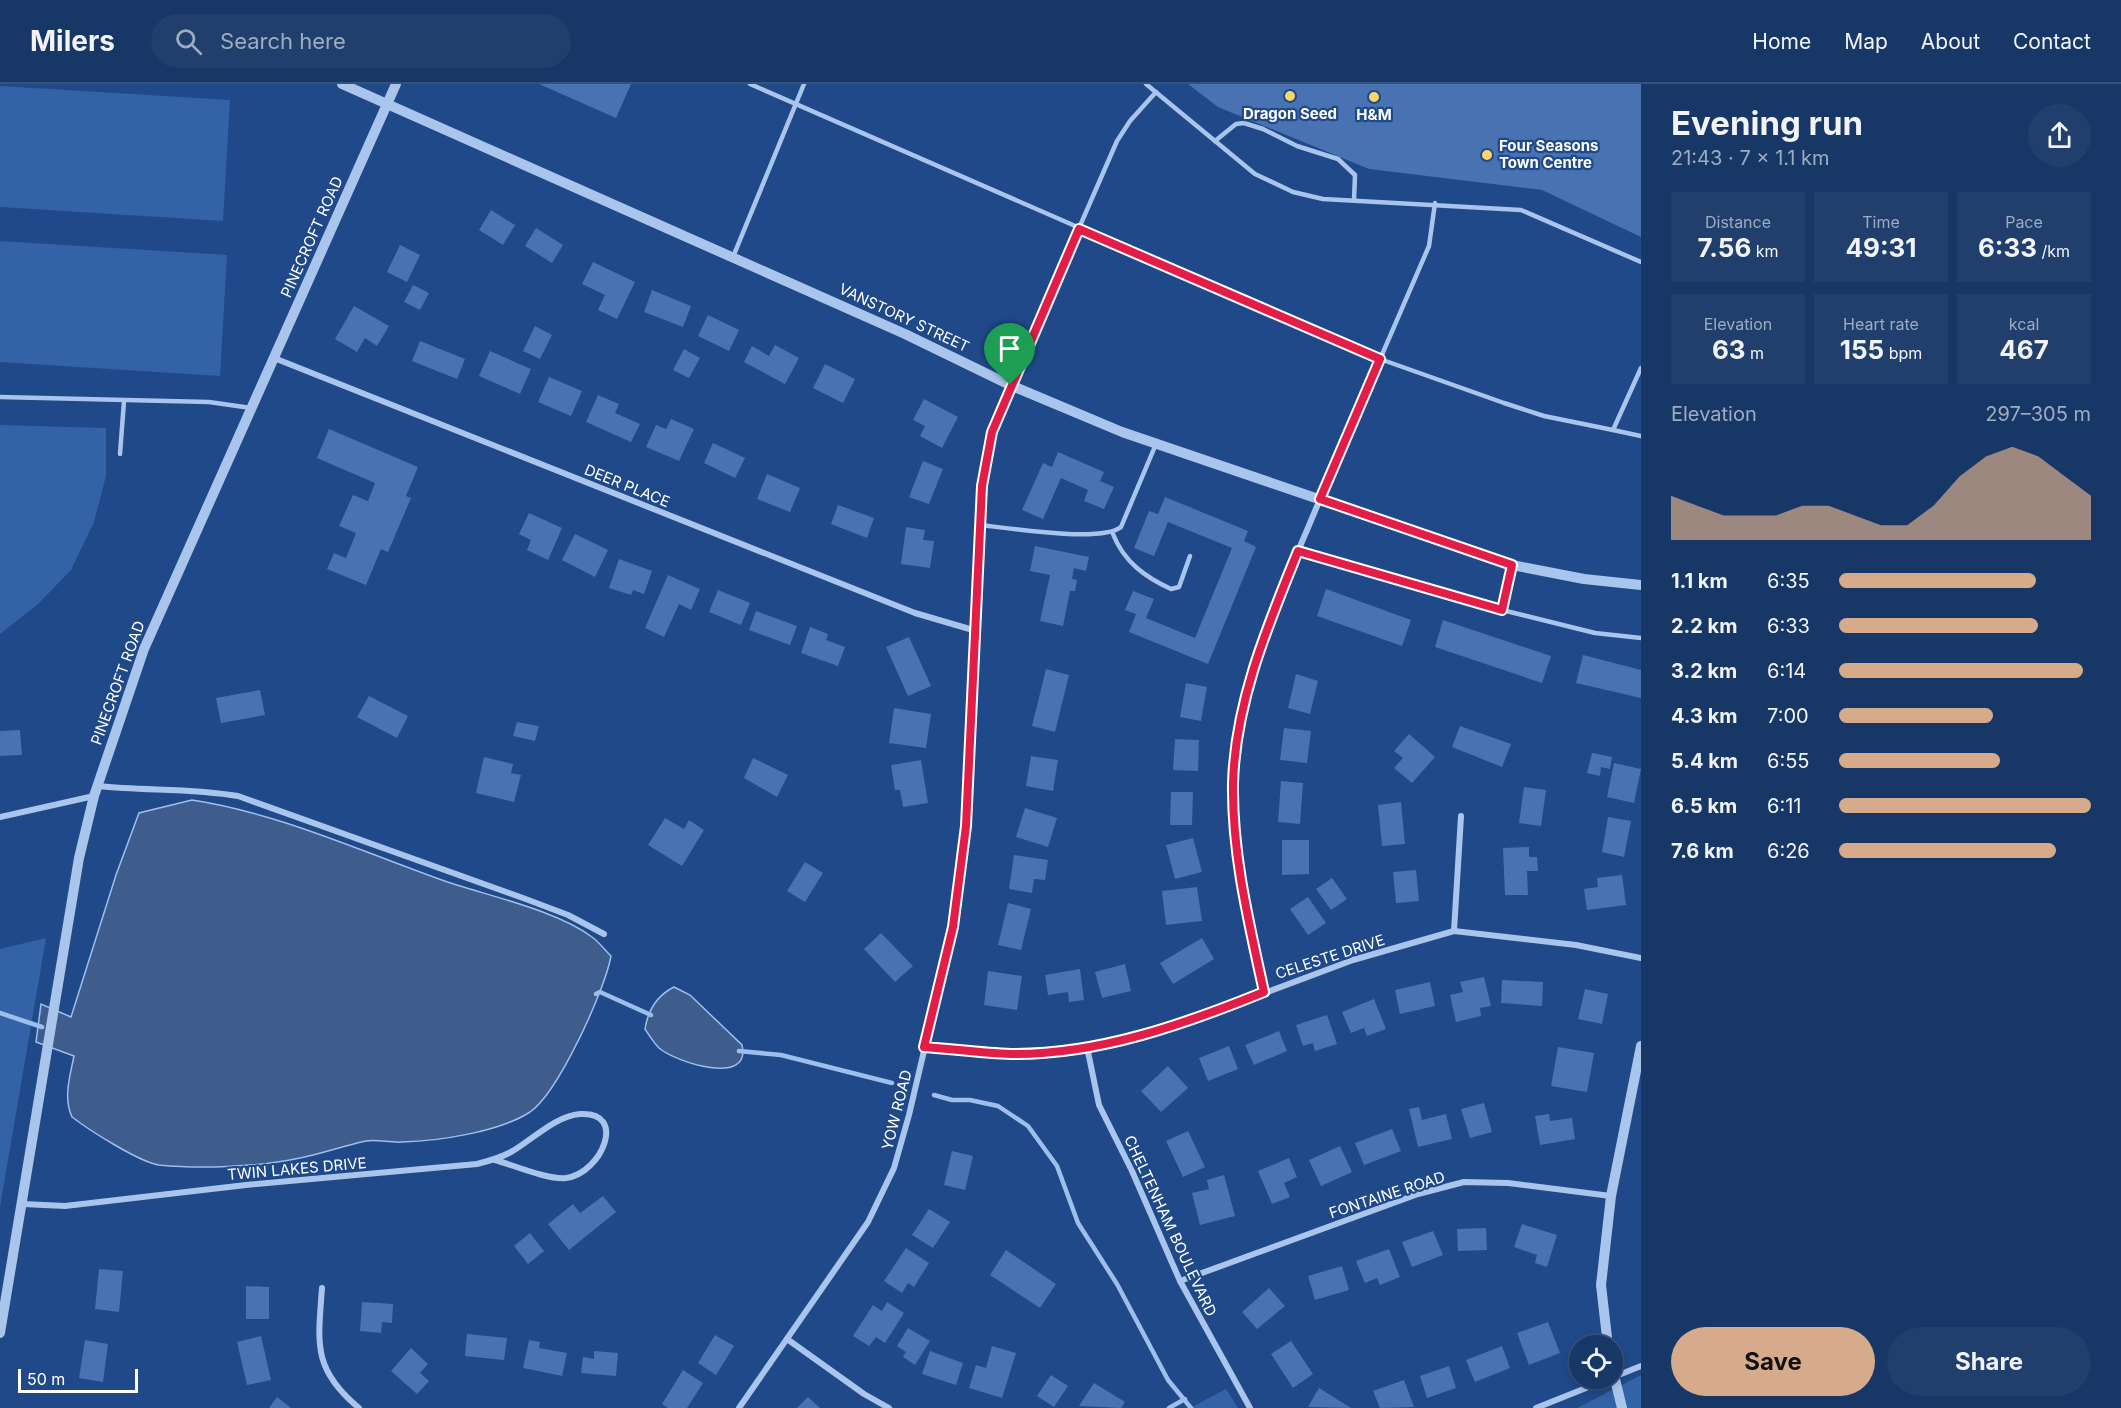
<!DOCTYPE html>
<html lang="en">
<head>
<meta charset="utf-8">
<style>
	body { margin:0; font-family:Inter,sans-serif; background:#203f6d; color:#f1f3f6; height:100vh; display:flex; flex-direction:column; font-size:22px; white-space:nowrap }
	* { box-sizing:border-box; margin:0 }
	p { font-size:20px; color:#9eacc0 }
	.icon { flex:none; width:33px; height:33px; fill:none; stroke:currentColor; stroke-width:2; stroke-linecap:round; stroke-linejoin:round }
	.map { position:relative; flex:1; overflow:hidden }
	.side { display:flex; flex-direction:column; background:#173767; width:480px }
	.side>* { flex:none }
	.tools { position:absolute; left:1569px; top:1251px; display:grid; gap:12px }
	.tools a { display:grid; place-items:center; width:54px; height:54px; border-radius:50%; background:#173767; box-shadow:0 3px 9px #0003,0 0 0 2px #36517b; font-size:30px }
	.scale { position:absolute; left:18px; bottom:15px; width:120px; box-sizing:border-box; padding-left:6px; border:3px solid #fff; border-top:0; font-size:16px; line-height:21px; white-space:nowrap; color:#fff; -webkit-text-stroke:4px #1f4989; paint-order:stroke }
	.pin { position:absolute; display:grid; place-items:center; width:51px; height:51px; color:#fff; margin:-62px -26px; border-radius:50% 50% 50% 0; rotate:-45deg; box-shadow:0 0 6px #0007 }
	.pin .icon { rotate:45deg }
	.round { display:grid; place-items:center; flex:none; width:63px; height:63px; border-radius:32px; background:#203f6d }
	.headline { display:flex; align-items:center; justify-content:space-between; height:102px; padding:0 30px }
	h1 { font-size:33px; font-weight:700; line-height:45px }
	.metrics { display:grid; grid-template-columns:repeat(3,1fr); gap:9px; height:102px; padding:6px 30px }
	.metrics div { display:grid; align-content:center; border-radius:0px; background:#203f6d; text-align:center }
	.metrics b { font-size:26px; font-weight:700 }
	.metrics small { font-size:16px; font-weight:400 }
	.metrics p { font-size:16px }
	.chart { height:168px; padding:12px 30px }
	.chart p { display:flex; justify-content:space-between }
	.chart svg { width:100%; height:108px; margin-top:6px; fill:#d6ab8b; opacity:.7 }
	.action { display:flex; gap:12px; margin-top:auto; padding:12px 30px }
	.action a { flex:1; height:69px; border-radius:36px; background:#d6ab8b; color:#111; font-size:24px; font-weight:700; line-height:69px; text-align:center }
	.action a+a { background:#203f6d; color:#f1f3f6 }
	ul { padding:0 30px; list-style:none; font-size:20px }
	li { display:grid; grid-template-columns:96px 72px 1fr; align-items:center; height:45px }
	li i { height:15px; border-radius:8px; background:#d6ab8b }
	header { display:flex; align-items:center; gap:36px; box-sizing:border-box; height:84px; padding:0 30px; background:#173767; border-bottom:2px solid #36517b }
	header strong { font-size:28px }
	nav { display:flex; gap:33px; margin-inline-start:auto; font-size:21px }
	.search { width:420px; height:54px; background:#203f6d; display:flex; align-items:center; gap:15px; box-sizing:border-box; padding:0 21px; border-radius:33px; color:#9eacc0; font-size:22px }
	main { display:flex; flex:1; min-height:0 }
	.map>svg:first-child { display:block }
	.green { fill:#3362a6 }
	.water { fill:#3f5d8c; stroke:#9ebfec; stroke-width:1.5 }
	.lines { fill:none; stroke-linecap:round; stroke-linejoin:round }
	.stream { stroke:#9ebfec; stroke-width:4.5 }
	.building { fill:#4872b1 }
	.service { stroke:#aac5eb; stroke-width:4.5 }
	.minor { stroke:#aac5eb; stroke-width:6 }
	.tertiary { stroke:#aac5eb; stroke-width:10 }
	.route-casing { stroke:#fff; stroke-width:12 }
	.route { stroke:#e11d48; stroke-width:8 }
	.poi-dot { fill:#f9d66a; stroke:#1f4989; stroke-width:2 }
	.labels { text-anchor:middle; stroke-width:4.5; stroke-linejoin:round; paint-order:stroke }
	.poi-label { font-size:15px; font-weight:bold; fill:#fff; stroke:#1f4989 }
	.street-label { font-size:15px; fill:#fff; stroke:#1f4989 }
</style>
</head>
<body>
<header>
<strong>Milers</strong>
<div class="search"><svg class="icon" aria-label="search" viewBox="0 0 24 24"><circle cx="10" cy="10" r="6"/><path d="M15 15l6 6"/></svg>Search here</div>
<nav><a>Home</a><a>Map</a><a>About</a><a>Contact</a></nav>
</header>
<main>
<div class="map">
<svg width="1641" height="1324" viewBox="0 0 1641 1324">
	<rect width="100%" height="100%" fill="#1f4989"/>
	<g class="green">
		<path d="M0,2L230,16L223,137L0,123Z"/>
		<path d="M0,157L227,171L220,292L0,278Z"/>
		<path d="M0,341L106,344V392L94,438L71,486L38,520L0,550Z"/>
		<path d="M46,854L0,1123V865Z"/>
		<path d="M1641,1291V1324H1577L1579,1323Z"/>
		<path d="M1226,1305L1238,1324H1190Z"/>
	</g>
	<g class="water">
		<path d="M192,716C277,729 358,766 439,795C483,811 555,825 592,853C599,858 605,866 611,872C605,906 558,1009 530,1028C499,1048 439,1057 402,1058C390,1059 378,1055 366,1057C342,1062 319,1071 295,1075C256,1083 199,1085 159,1081C139,1078 89,1046 72,1033C63,1014 70,992 74,972L36,958L41,920L71,933L116,791L139,729Z"/>
		<path d="M674,903L690,911L742,961C752,1003 675,978 659,964C654,959 649,951 645,945C648,926 656,912 674,903Z"/>
	</g>
	<g class="lines">
		<g class="stream">
			<path d="M596,910L600,908L651,931"/>
			<path d="M0,929L42,943"/>
			<path d="M739,967L781,971L892,999"/>
			<path d="M934,1011L952,1016H970L998,1022L1028,1042L1057,1082L1078,1139L1117,1200L1168,1296L1191,1324"/>
			<path d="M1169,1324L1185,1315"/>
		</g>
	</g>
	<g class="building">
		<path d="M539,0H631L616,34Z"/>
		<path d="M1188,0H1641V153L1542,106L1369,85L1218,23Z"/>
		<path d="M491,126L515,141L503,161L479,146Z"/>
		<path d="M536,144L563,161L552,179L525,162Z"/>
		<path d="M400,161L420,171L407,198L387,188Z"/>
		<path d="M593,178L635,198L617,235L598,226L605,211L582,200Z"/>
		<path d="M413,201L429,209L420,226L404,218Z"/>
		<path d="M652,206L691,222L683,243L644,228Z"/>
		<path d="M354,222L389,242L377,262L365,254L357,268L335,255Z"/>
		<path d="M708,231L739,246L729,267L698,252Z"/>
		<path d="M535,242L552,251L540,275L523,267Z"/>
		<path d="M420,257L465,275L457,295L412,277Z"/>
		<path d="M775,261L799,274L785,300L744,278L752,262L769,272Z"/>
		<path d="M684,265L700,274L689,294L673,286Z"/>
		<path d="M490,267L531,285L520,310L479,292Z"/>
		<path d="M825,280L855,295L843,319L813,304Z"/>
		<path d="M549,293L582,307L571,332L538,318Z"/>
		<path d="M598,311L619,320L615,329L640,340L631,358L586,338Z"/>
		<path d="M924,315L958,333L942,364L920,352L925,342L913,336Z"/>
		<path d="M671,335L694,345L679,377L646,363L656,341L666,345Z"/>
		<path d="M329,345L418,383L406,412L411,414L388,468L381,465L366,501L327,485L334,469L346,474L356,449L339,442L353,411L368,417L375,399L317,374Z"/>
		<path d="M713,359L745,374L735,394L704,379Z"/>
		<path d="M1058,368L1104,388L1100,397L1114,403L1104,425L1084,417L1088,406L1061,394L1043,435L1022,426L1043,379L1052,383Z"/>
		<path d="M923,377L943,385L929,420L909,413Z"/>
		<path d="M767,390L800,404L790,428L757,415Z"/>
		<path d="M1165,413L1248,447L1244,457L1256,463L1208,580L1129,548L1136,530L1125,526L1133,507L1154,515L1146,534L1195,554L1232,464L1168,438L1154,472L1134,464L1149,427L1158,430Z"/>
		<path d="M838,421L874,434L867,454L831,440Z"/>
		<path d="M529,429L562,444L548,476L527,466L531,456L519,450Z"/>
		<path d="M906,443L925,446L923,456L934,457L930,484L901,480Z"/>
		<path d="M575,450L608,466L595,493L562,476Z"/>
		<path d="M1035,462L1089,473L1086,487L1074,484L1072,495L1077,496L1075,507H1070L1063,542L1040,537L1050,491L1030,487Z"/>
		<path d="M619,475L652,487L644,510L633,506L631,511L609,504Z"/>
		<path d="M668,491L700,505L691,526L679,520L664,553L645,544Z"/>
		<path d="M1326,505L1411,536L1402,562L1317,532Z"/>
		<path d="M718,506L750,519L741,541L709,528Z"/>
		<path d="M756,527L797,542L790,561L749,546Z"/>
		<path d="M1443,536L1551,572L1542,599L1435,563Z"/>
		<path d="M810,543L828,550L826,556L845,563L838,582L801,569Z"/>
		<path d="M909,553L931,602L908,612L886,563Z"/>
		<path d="M1583,571L1641,586V614L1576,599Z"/>
		<path d="M1046,585L1069,591L1055,648L1032,642Z"/>
		<path d="M1296,590L1318,597L1310,630L1288,624Z"/>
		<path d="M1186,599L1207,603L1201,637L1180,633Z"/>
		<path d="M260,606L265,631L221,639L216,614Z"/>
		<path d="M369,612L408,632L397,654L357,633Z"/>
		<path d="M894,624L931,630L926,664L889,659Z"/>
		<path d="M517,638L539,642L535,657L513,652Z"/>
		<path d="M1460,642L1511,660L1502,683L1452,663Z"/>
		<path d="M1284,644L1311,647L1307,679L1280,676Z"/>
		<path d="M20,646L22,671L0,672V647Z"/>
		<path d="M1409,650L1435,673L1412,699L1394,684L1403,674L1394,667Z"/>
		<path d="M1175,655L1199,656L1198,687L1173,686Z"/>
		<path d="M1592,669L1612,673L1610,685L1601,683L1600,692L1587,689Z"/>
		<path d="M1031,672L1058,676L1053,707L1026,702Z"/>
		<path d="M484,673L513,680L511,689L521,691L514,718L476,709Z"/>
		<path d="M753,674L788,691L777,713L744,694Z"/>
		<path d="M921,676L928,719L903,723L900,706H895L891,681Z"/>
		<path d="M1614,679L1641,685L1634,719L1607,713Z"/>
		<path d="M1281,697L1303,699L1300,740L1278,738Z"/>
		<path d="M1524,703L1546,706L1541,742L1519,739Z"/>
		<path d="M1171,708H1193L1192,741H1170Z"/>
		<path d="M1401,718L1405,760L1382,762L1378,721Z"/>
		<path d="M1025,724L1057,734L1048,763L1016,753Z"/>
		<path d="M1608,733L1631,737L1624,773L1602,768Z"/>
		<path d="M665,734L684,745L689,736L704,746L682,782L648,761Z"/>
		<path d="M1193,754L1202,788L1175,795L1166,761Z"/>
		<path d="M1282,756H1309V790L1282,791Z"/>
		<path d="M1529,763V773H1537L1538,787H1527L1528,811H1505L1503,764Z"/>
		<path d="M1014,771L1048,776L1045,796L1034,795L1032,809L1009,805Z"/>
		<path d="M805,778L823,789L805,818L787,807Z"/>
		<path d="M1416,786L1419,817L1396,819L1393,788Z"/>
		<path d="M1622,791L1626,821L1587,826L1584,805L1598,803L1597,794Z"/>
		<path d="M1332,794L1347,815L1331,826L1316,805Z"/>
		<path d="M1197,803L1202,837L1166,841L1162,807Z"/>
		<path d="M1308,813L1326,839L1308,851L1290,825Z"/>
		<path d="M1008,819L1031,825L1021,866L998,861Z"/>
		<path d="M881,849L913,882L895,898L864,865Z"/>
		<path d="M1202,854L1214,875L1173,900L1160,879Z"/>
		<path d="M1125,880L1131,907L1102,914L1095,888Z"/>
		<path d="M1080,885L1084,916L1069,918L1068,908L1048,911L1045,891Z"/>
		<path d="M988,887L1022,892L1017,926L984,921Z"/>
		<path d="M1484,893L1491,922L1480,924L1481,932L1456,938L1450,911L1463,908L1460,898Z"/>
		<path d="M1502,896L1543,898L1542,922L1501,919Z"/>
		<path d="M1430,898L1435,922L1400,930L1395,906Z"/>
		<path d="M1585,905L1608,910L1602,940L1578,935Z"/>
		<path d="M1374,915L1386,945L1367,952L1364,944L1351,949L1342,928Z"/>
		<path d="M1327,931L1337,960L1315,967L1313,959L1303,962L1296,941Z"/>
		<path d="M1279,947L1287,967L1254,981L1245,961Z"/>
		<path d="M1229,962L1238,985L1208,997L1199,974Z"/>
		<path d="M1558,963L1594,969L1587,1008L1551,1002Z"/>
		<path d="M1168,982L1188,1004L1161,1028L1141,1007Z"/>
		<path d="M1484,1019L1492,1048L1470,1054L1461,1025Z"/>
		<path d="M1419,1023L1422,1036L1446,1030L1452,1055L1418,1063L1409,1025Z"/>
		<path d="M1549,1030L1550,1037L1572,1034L1575,1055L1540,1061L1535,1032Z"/>
		<path d="M1392,1045L1401,1067L1364,1081L1355,1059Z"/>
		<path d="M1188,1047L1205,1083L1183,1093L1166,1057Z"/>
		<path d="M1340,1062L1352,1088L1321,1102L1309,1076Z"/>
		<path d="M952,1067L973,1072L965,1106L944,1101Z"/>
		<path d="M1289,1074L1297,1093L1284,1099L1290,1113L1272,1120L1258,1087Z"/>
		<path d="M1224,1091L1235,1132L1200,1141L1192,1109L1209,1105L1207,1096Z"/>
		<path d="M603,1112L616,1128L569,1166L548,1140L573,1120L580,1129Z"/>
		<path d="M929,1125L950,1138L933,1164L912,1151Z"/>
		<path d="M1522,1140L1557,1151L1547,1183L1535,1179L1537,1171L1514,1163Z"/>
		<path d="M1486,1144L1487,1166L1458,1167L1457,1145Z"/>
		<path d="M1433,1147L1443,1171L1412,1183L1402,1158Z"/>
		<path d="M530,1149L544,1167L528,1180L514,1162Z"/>
		<path d="M906,1164L929,1179L914,1203L908,1199L902,1209L884,1197Z"/>
		<path d="M1389,1165L1400,1193L1380,1201L1377,1194L1365,1199L1356,1177Z"/>
		<path d="M1006,1166L1056,1200L1040,1224L990,1191Z"/>
		<path d="M1342,1182L1349,1206L1315,1216L1308,1192Z"/>
		<path d="M99,1185L123,1187L119,1228L95,1225Z"/>
		<path d="M246,1202L269,1203V1235H246Z"/>
		<path d="M1269,1204L1285,1222L1257,1245L1242,1228Z"/>
		<path d="M362,1218L393,1220L392,1239L382,1238L381,1249L360,1247Z"/>
		<path d="M887,1218L904,1229L885,1259L876,1253L869,1262L853,1252L873,1221L882,1227Z"/>
		<path d="M1548,1238L1560,1269L1529,1281L1517,1249Z"/>
		<path d="M908,1244L930,1257L915,1281L903,1273L906,1268L897,1262Z"/>
		<path d="M467,1250L507,1254L504,1276L465,1272Z"/>
		<path d="M715,1251L734,1262L716,1291L698,1279Z"/>
		<path d="M261,1252L271,1296L247,1301L237,1258Z"/>
		<path d="M85,1256L108,1260L103,1298L79,1294Z"/>
		<path d="M529,1256L540,1258L539,1264L567,1269L562,1292L523,1284Z"/>
		<path d="M1291,1257L1313,1290L1293,1304L1271,1270Z"/>
		<path d="M992,1262L1016,1269L1002,1314L969,1304L976,1281L986,1284Z"/>
		<path d="M1502,1262L1510,1284L1475,1298L1466,1276Z"/>
		<path d="M411,1264L428,1280L420,1289L429,1297L417,1310L391,1287Z"/>
		<path d="M594,1267L618,1269L616,1292L581,1289L583,1273L594,1275Z"/>
		<path d="M930,1267L963,1279L956,1301L922,1290Z"/>
		<path d="M1449,1282L1456,1304L1427,1314L1420,1292Z"/>
		<path d="M683,1286L703,1299L687,1324H668L662,1320Z"/>
		<path d="M1051,1291L1068,1302L1054,1323L1037,1312Z"/>
		<path d="M1404,1296L1414,1323L1380,1324L1373,1307Z"/>
		<path d="M1094,1299L1125,1318L1121,1324L1079,1322Z"/>
		<path d="M1319,1304L1351,1324L1308,1323Z"/>
		<path d="M277,1313L291,1324H269Z"/>
		<path d="M808,1313L820,1324H797Z"/>
	</g>
	<g class="lines">
		<g class="service">
			<path d="M750,0L1380,275L1504,319L1544,332L1613,346"/>
			<path d="M1146,0L1255,90L1293,108L1323,115L1521,126L1641,178"/>
			<path d="M1215,57L1236,40L1244,39L1263,45L1297,62L1338,75L1355,91L1354,116"/>
			<path d="M733,173L804,0"/>
			<path d="M1641,284L1613,346L1641,352"/>
			<path d="M1011,300L1117,57L1130,37L1156,8"/>
			<path d="M0,313L209,318L251,324"/>
			<path d="M120,370L124,317"/>
			<path d="M1320,414L1429,162L1435,119"/>
			<path d="M980,441C1009,444 1101,459 1121,443L1156,360"/>
			<path d="M1113,450C1124,478 1145,493 1171,505L1179,503L1190,472"/>
			<path d="M1298,467L1502,526L1512,481"/>
			<path d="M1502,526L1595,549L1641,554"/>
		</g>
		<g class="minor">
			<path d="M274,274L915,529L973,546"/>
			<path d="M98,702C145,707 191,704 238,712L523,814L568,831L604,850"/>
			<path d="M0,733L94,712"/>
			<path d="M1454,847L1461,732"/>
			<path d="M1264,908C1249,839 1234,771 1233,701C1233,604 1284,503 1320,415"/>
			<path d="M924,963L1012,970L1087,963L1143,950L1219,926L1353,876L1454,847L1576,861L1641,874"/>
			<path d="M1087,963L1099,1021L1132,1087L1180,1197L1250,1324"/>
			<path d="M23,1120L65,1122L246,1101L477,1080C489,1077 500,1074 511,1068C532,1056 555,1032 580,1030C628,1027 602,1089 566,1094C548,1096 513,1081 495,1076"/>
			<path d="M1180,1197L1418,1110L1464,1098L1508,1099L1611,1112"/>
			<path d="M322,1204C318,1259 312,1285 359,1324"/>
			<path d="M787,1255L864,1310L889,1324"/>
			<path d="M739,1324L868,1138L894,1084L909,1031L953,843L965,742L982,402L992,348L1010,301"/>
			<path d="M1536,1324L1641,1282"/>
		</g>
		<g class="tertiary">
			<path d="M342,0L905,250L1010,301L1122,348L1512,481L1584,495L1641,501"/>
			<path d="M0,1249L79,774L94,712L144,565L396,0"/>
			<path d="M1608,1262L1601,1201L1611,1112L1641,962"/>
			<path d="M1612,1283L1622,1324"/>
		</g>
	</g>
	<g class="lines">
		<g class="route-casing">
			<path id="route" d="M1079,145L1380,275L1320,415L1512,481L1502,526L1298,467C1268,541 1235,618 1233,700C1232,770 1249,839 1264,908C1185,940 1098,971 1011,970C982,969 953,965 924,963L953,843L966,742L982,402L992,348Z"/>
		</g>
		<use href="#route" class="route"/>
	</g>
	<g class="poi-dot">
		<circle cx="1290" cy="12" r="6"/>
		<circle cx="1374" cy="13" r="6"/>
		<circle cx="1487" cy="71" r="6"/>
	</g>
	<g class="labels">
		<g class="poi-label">
			<text x="1290" y="35">Dragon Seed</text>
			<text x="1374" y="36">H&amp;M</text>
			<text x="1499" y="67" text-anchor="start">Four Seasons<tspan x="1499" dy="17">Town Centre</tspan></text>
		</g>
		<g class="street-label">
			<text transform="translate(312 153) rotate(-66)" y="5">PINECROFT ROAD</text>
			<text transform="translate(904 234) rotate(25)" y="5">VANSTORY STREET</text>
			<text transform="translate(627 402) rotate(22)" y="5">DEER PLACE</text>
			<text transform="translate(118 599) rotate(-70)" y="5">PINECROFT ROAD</text>
			<text transform="translate(1330 873) rotate(-18)" y="5">CELESTE DRIVE</text>
			<text transform="translate(897 1026) rotate(-76)" y="5">YOW ROAD</text>
			<text transform="translate(297 1085) rotate(-5)" y="5">TWIN LAKES DRIVE</text>
			<text transform="translate(1387 1111) rotate(-18)" y="5">FONTAINE ROAD</text>
			<text transform="translate(1170 1142) rotate(65)" y="5">CHELTENHAM BOULEVARD</text>
		</g>
	</g>
</svg>
<div class="tools">
<a><svg class="icon" aria-label="locate" viewBox="0 0 24 24"><circle cx="12" cy="12" r="6"/><path d="M12 2v4M12 18v4M2 12h4M18 12h4"/></svg></a>
</div>
<div class="scale">50 m</div>
<div class="pin" style="left:1010px;top:301px;background:#1e9e55"><svg class="icon" aria-label="arrive" viewBox="0 0 24 24"><path d="M6 21V4h12l-3 4 3 4H6"/></svg></div>
</div>
<section class="side">
<div class="headline"><div><h1>Evening run</h1><p>21:43 · 7 × 1.1 km</p></div><a class="round"><svg class="icon" aria-label="share" viewBox="0 0 24 24"><path d="M12 15V3M7 8l5-5 5 5M5 13v7h14v-7"/></svg></a></div>
<div class="metrics">
<div><p>Distance</p><b>7.56<small> km</small></b></div>
<div><p>Time</p><b>49:31</b></div>
<div><p>Pace</p><b>6:33<small> /km</small></b></div>
</div>
<div class="metrics">
<div><p>Elevation</p><b>63<small> m</small></b></div>
<div><p>Heart rate</p><b>155<small> bpm</small></b></div>
<div><p>kcal</p><b>467</b></div>
</div>
<div class="chart"><p><span>Elevation</span>297–305 m</p>
<svg viewBox="0 0 160 44" preserveAspectRatio="none"><path d="M0 44V26L10 30L20 34L30 34L40 34L50 30L60 30L70 34L80 38L90 38L100 30L110 18L120 10L130 6L140 10L150 18L160 26V44z"/></svg>
</div>
<ul>
<li><b>1.1 km</b>6:35<i style="width:78%"></i></li>
<li><b>2.2 km</b>6:33<i style="width:79%"></i></li>
<li><b>3.2 km</b>6:14<i style="width:97%"></i></li>
<li><b>4.3 km</b>7:00<i style="width:61%"></i></li>
<li><b>5.4 km</b>6:55<i style="width:64%"></i></li>
<li><b>6.5 km</b>6:11<i style="width:100%"></i></li>
<li><b>7.6 km</b>6:26<i style="width:86%"></i></li>
</ul>
<div class="action"><a>Save</a><a>Share</a></div>
</section>
</main>
</body>
</html>
